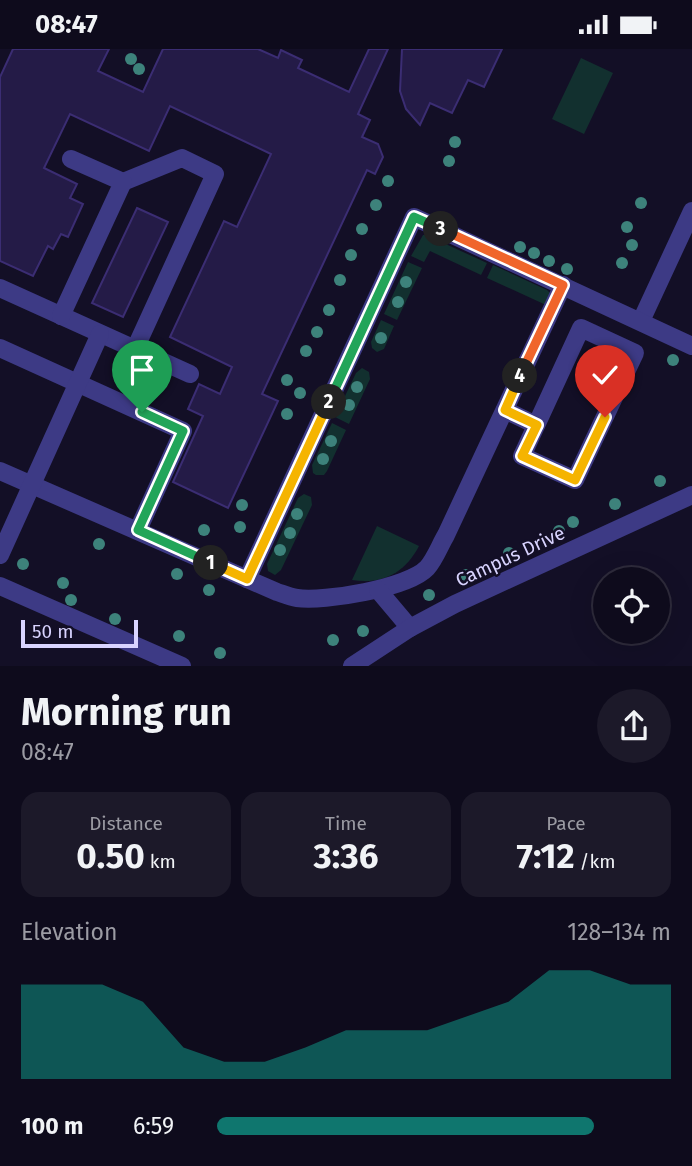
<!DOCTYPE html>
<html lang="en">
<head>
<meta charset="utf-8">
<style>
	body { margin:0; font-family:"Fira Sans",sans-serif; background:#1c1929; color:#f1f3f6; height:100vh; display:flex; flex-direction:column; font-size:26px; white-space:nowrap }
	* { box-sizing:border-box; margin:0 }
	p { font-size:23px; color:#9b9ba3 }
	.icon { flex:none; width:38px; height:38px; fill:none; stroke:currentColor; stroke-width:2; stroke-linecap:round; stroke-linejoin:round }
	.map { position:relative; height:617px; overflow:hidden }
	.drawer { display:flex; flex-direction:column; background:#0e0b1c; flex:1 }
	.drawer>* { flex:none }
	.controls { position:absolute; left:593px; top:518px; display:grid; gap:14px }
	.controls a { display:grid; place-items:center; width:77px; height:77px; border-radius:50%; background:#0e0b1c; box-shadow:0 7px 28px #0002,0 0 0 2px #2e2b3b; font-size:35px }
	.scale { position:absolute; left:21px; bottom:18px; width:117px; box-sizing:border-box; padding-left:7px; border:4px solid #d9d4ff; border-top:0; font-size:19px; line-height:24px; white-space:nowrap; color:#d9d4ff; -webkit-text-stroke:5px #130f26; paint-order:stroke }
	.pin { position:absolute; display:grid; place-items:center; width:60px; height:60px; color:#fff; margin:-72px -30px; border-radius:50% 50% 50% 0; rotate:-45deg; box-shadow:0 0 7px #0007 }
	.pin .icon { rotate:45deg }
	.km { position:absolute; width:35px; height:35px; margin:-18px; border-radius:50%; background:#222; color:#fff; font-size:19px; line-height:35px; text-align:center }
	.round { display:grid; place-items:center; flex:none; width:74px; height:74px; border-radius:37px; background:#1c1929 }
	.headline { display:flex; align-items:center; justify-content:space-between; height:119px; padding:0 21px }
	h1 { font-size:38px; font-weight:700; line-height:52px }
	.figures { display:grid; grid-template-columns:repeat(3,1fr); gap:10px; height:119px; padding:7px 21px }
	.figures div { display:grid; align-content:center; border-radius:18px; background:#1c1929; text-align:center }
	.figures b { font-size:35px; font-weight:700 }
	.figures small { font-size:19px; font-weight:400 }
	.figures p { font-size:19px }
	.chart { height:196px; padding:14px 21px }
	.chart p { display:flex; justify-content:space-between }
	.chart svg { width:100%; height:126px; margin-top:7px; fill:#0f766e; opacity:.7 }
	ul { padding:0 21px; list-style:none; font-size:23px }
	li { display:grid; grid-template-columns:112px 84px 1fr; align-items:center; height:52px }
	li i { height:18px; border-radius:9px; background:#0f766e }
	.status { display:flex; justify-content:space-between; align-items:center; height:49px; padding:0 35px; background:#0e0b1c; direction:ltr }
	.status svg { height:19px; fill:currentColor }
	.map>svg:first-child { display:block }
	.green { fill:#12302f }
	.building { fill:#241b47; stroke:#3b2d73; stroke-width:2 }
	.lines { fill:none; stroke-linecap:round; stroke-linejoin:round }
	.minor { stroke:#3d3a85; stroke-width:18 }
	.tree { fill:#3d827b }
	.split-1-casing { stroke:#fff; stroke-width:14 }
	.split-2-casing { stroke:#fff; stroke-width:14 }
	.split-3-casing { stroke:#fff; stroke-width:14 }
	.split-4-casing { stroke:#fff; stroke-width:14 }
	.split-5-casing { stroke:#fff; stroke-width:14 }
	.split-1 { stroke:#22a559; stroke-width:9 }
	.split-2 { stroke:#f5b400; stroke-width:9 }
	.split-3 { stroke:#22a559; stroke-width:9 }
	.split-4 { stroke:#f0652b; stroke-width:9 }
	.split-5 { stroke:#f5b400; stroke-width:9 }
	.labels { text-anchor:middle; stroke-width:5; stroke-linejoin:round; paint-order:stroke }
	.street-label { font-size:19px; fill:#d9d4ff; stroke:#130f26 }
</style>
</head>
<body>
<div class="status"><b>08:47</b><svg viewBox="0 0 49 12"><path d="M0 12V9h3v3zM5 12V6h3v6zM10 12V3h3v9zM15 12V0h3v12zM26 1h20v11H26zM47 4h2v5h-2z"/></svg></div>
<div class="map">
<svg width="692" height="617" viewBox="0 0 692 617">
	<rect width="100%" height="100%" fill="#130f26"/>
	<g class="green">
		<path d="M581,9L613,24L584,85L552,70Z"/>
		<path d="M423,186H426L487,214L481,226L430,202L424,213L411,207Z"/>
		<path d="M408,213L422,219L397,271L384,265Z"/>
		<path d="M493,216L547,241L550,244L546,256L487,229Z"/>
		<path d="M381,271L394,277L384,300L377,303L372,299L371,293Z"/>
		<path d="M362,319L369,323L370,330L349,375L335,368L356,324Z"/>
		<path d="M332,374L346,381L327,422L324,426H316L313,424L312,416Z"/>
		<path d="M304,445L311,448L312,456L281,521L275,526L268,522L267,515L298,449Z"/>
		<path d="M377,477L419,497C405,524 382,536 352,531Z"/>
	</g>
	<g class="building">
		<path d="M13,0H109L98,22L143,43L163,0H258L278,9L281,1L302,11L298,19L349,43L369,0H388L358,65L370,71L362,88L378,95L383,108L375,125L367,121L262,345L278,352L228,459L173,433L203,367L188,360L199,335L220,345L232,318L170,288L224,172L237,178L271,105L170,57L149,102L70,65L44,119L77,135L70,149L83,155L68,188L61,185L53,200L48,197L33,227L0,212V28Z"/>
		<path d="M402,0H502L484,38L468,31L452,64L430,54L420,76L406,60L400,42Z"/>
		<path d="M137,159L168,173L123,268L92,254Z"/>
	</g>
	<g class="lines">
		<g class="minor">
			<path d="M123,133L182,109L215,125L135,300"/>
			<path d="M0,239L190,325"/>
			<path d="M61,267L123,133L71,110"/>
			<path d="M641,272L692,162"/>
			<path d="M581,279L635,304L575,431L522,407Z"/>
			<path d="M0,299L183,382L138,481"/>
			<path d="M505,361L536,376"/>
			<path d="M0,422L277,543C283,545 290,548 297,549C324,553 408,539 427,519C435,510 440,496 446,486L563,236"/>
			<path d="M0,506L100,285"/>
			<path d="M247,530L414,168L692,297"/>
			<path d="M0,537L182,617"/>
			<path d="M378,541L410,579"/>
			<path d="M352,617L410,579L455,555L692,446"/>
		</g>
	</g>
	<g class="tree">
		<circle cx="131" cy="10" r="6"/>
		<circle cx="139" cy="20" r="6"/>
		<circle cx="455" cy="93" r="6"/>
		<circle cx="449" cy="112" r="6"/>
		<circle cx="388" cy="132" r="6"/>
		<circle cx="641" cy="154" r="6"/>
		<circle cx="376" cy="156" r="6"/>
		<circle cx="627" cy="178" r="6"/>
		<circle cx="362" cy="180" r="6"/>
		<circle cx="632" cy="196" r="6"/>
		<circle cx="520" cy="198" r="6"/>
		<circle cx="534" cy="204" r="6"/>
		<circle cx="351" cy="206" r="6"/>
		<circle cx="549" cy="212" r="6"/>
		<circle cx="622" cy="214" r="6"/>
		<circle cx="567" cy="220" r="6"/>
		<circle cx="340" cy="231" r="6"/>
		<circle cx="406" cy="233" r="6"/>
		<circle cx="398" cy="253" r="6"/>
		<circle cx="329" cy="261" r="6"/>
		<circle cx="317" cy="283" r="6"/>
		<circle cx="381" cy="289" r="6"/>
		<circle cx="306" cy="302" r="6"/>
		<circle cx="673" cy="311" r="6"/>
		<circle cx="287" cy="331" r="6"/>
		<circle cx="357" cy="338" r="6"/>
		<circle cx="300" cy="344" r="6"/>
		<circle cx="349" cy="356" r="6"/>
		<circle cx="287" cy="365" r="6"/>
		<circle cx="331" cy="392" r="6"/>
		<circle cx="323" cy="410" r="6"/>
		<circle cx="660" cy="432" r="6"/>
		<circle cx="615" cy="455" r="6"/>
		<circle cx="242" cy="456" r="6"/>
		<circle cx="297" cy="465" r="6"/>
		<circle cx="573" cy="473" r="6"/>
		<circle cx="240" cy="478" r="6"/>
		<circle cx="204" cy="481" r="6"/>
		<circle cx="559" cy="482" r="6"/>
		<circle cx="290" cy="484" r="6"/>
		<circle cx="99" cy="495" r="6"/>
		<circle cx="280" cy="501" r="6"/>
		<circle cx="509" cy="504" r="6"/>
		<circle cx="23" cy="515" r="6"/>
		<circle cx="177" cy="525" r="6"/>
		<circle cx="466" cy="526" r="6"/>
		<circle cx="63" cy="534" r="6"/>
		<circle cx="209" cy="541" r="6"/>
		<circle cx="429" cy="546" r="6"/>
		<circle cx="71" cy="551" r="6"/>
		<circle cx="115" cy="570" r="6"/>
		<circle cx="363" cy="582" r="6"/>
		<circle cx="179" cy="587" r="6"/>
		<circle cx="333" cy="591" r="6"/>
		<circle cx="220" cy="604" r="6"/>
	</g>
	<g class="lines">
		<g class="split-1-casing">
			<path id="split-1" d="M142,363L183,382L138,481L211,514"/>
		</g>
		<g class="split-2-casing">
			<path id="split-2" d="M211,514L247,530L329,353"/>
		</g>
		<g class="split-3-casing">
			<path id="split-3" d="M329,353L414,168L441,180"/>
		</g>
		<g class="split-4-casing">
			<path id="split-4" d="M441,180L563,236L520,327"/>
		</g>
		<g class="split-5-casing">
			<path id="split-5" d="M520,327L505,361L537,376L522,407L575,431L605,368"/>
		</g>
		<use href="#split-1" class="split-1"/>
		<use href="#split-2" class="split-2"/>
		<use href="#split-3" class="split-3"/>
		<use href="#split-4" class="split-4"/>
		<use href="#split-5" class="split-5"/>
	</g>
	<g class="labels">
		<g class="street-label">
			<text transform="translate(510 507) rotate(-25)" y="7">Campus Drive</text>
		</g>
	</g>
</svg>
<div class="controls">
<a><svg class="icon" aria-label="locate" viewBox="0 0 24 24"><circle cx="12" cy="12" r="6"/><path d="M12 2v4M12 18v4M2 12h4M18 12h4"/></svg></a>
</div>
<div class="scale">50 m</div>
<div class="pin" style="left:142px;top:363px;background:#1e9e55"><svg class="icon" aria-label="arrive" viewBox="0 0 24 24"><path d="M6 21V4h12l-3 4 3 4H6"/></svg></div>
<div class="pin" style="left:605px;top:368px;background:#d93025"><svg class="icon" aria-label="check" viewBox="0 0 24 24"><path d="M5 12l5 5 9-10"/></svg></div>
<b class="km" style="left:211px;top:514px">1</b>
<b class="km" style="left:329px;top:353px">2</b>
<b class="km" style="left:441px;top:180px">3</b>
<b class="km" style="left:520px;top:327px">4</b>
</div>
<section class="drawer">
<div class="headline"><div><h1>Morning run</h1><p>08:47</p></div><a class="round"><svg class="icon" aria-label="share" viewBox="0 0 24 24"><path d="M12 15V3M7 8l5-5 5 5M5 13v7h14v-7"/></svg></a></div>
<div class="figures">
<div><p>Distance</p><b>0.50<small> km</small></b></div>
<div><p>Time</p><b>3:36</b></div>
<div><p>Pace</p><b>7:12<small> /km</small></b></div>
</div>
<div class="chart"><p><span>Elevation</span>128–134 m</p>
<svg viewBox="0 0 160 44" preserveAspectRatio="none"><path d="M0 44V11L10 11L20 11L30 17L40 33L50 38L60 38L70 33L80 27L90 27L100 27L110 22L120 17L130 6L140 6L150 11L160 11V44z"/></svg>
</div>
<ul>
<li><b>100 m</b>6:59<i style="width:83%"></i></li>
</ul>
</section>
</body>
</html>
